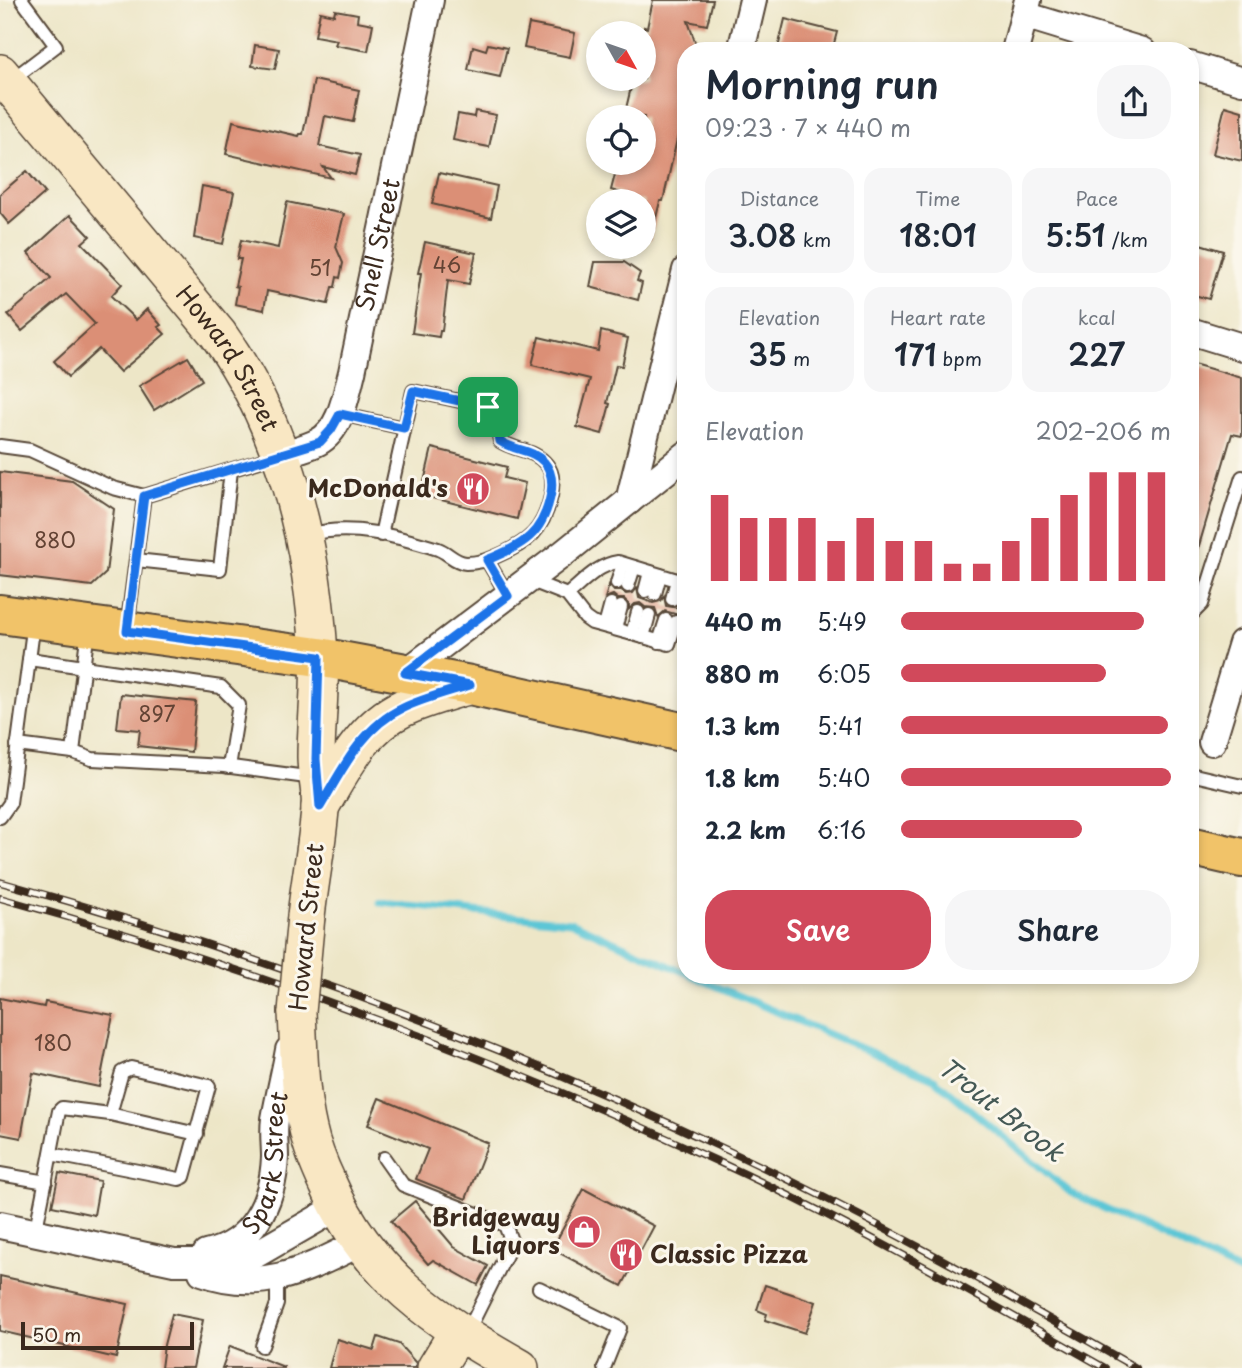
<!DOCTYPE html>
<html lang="en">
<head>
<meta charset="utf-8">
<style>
	body { margin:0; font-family:"Playpen Sans",sans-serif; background:#f6f6f7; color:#1f2937; height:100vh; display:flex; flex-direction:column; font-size:26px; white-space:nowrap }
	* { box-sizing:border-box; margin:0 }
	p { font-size:23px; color:#747a83 }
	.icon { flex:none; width:38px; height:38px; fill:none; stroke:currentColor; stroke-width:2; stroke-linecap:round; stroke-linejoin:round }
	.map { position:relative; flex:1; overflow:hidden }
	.sheet { position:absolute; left:677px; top:42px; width:522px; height:942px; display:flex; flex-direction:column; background:#fff; border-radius:28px; box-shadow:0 4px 10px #0003 }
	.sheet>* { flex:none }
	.needle { width:46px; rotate:130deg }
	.fabs { position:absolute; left:586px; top:21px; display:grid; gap:14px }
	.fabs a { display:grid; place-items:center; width:70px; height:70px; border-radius:50%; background:#fff; box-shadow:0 4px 10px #0003; font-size:35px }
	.scale { position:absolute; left:21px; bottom:18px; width:173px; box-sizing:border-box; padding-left:7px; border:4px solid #3b2a1e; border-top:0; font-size:19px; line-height:24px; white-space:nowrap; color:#3b2a1e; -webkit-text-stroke:5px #fbf7ec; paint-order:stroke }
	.pin { position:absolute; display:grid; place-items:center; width:60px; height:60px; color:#fff; margin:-30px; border-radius:14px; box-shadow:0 4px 10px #0006 }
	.round { display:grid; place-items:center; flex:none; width:74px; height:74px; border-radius:28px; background:#f6f6f7 }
	.headline { display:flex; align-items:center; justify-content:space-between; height:119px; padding:0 28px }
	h1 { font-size:38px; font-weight:600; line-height:52px }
	.figures { display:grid; grid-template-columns:repeat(3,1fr); gap:10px; height:119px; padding:7px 28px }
	.figures div { display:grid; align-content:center; border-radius:18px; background:#f6f6f7; text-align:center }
	.figures b { font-size:30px; font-weight:600 }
	.figures small { font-size:19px; font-weight:400 }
	.figures p { font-size:19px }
	.chart { height:196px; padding:14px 28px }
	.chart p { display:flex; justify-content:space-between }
	.chart svg { width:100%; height:126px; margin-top:7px; stroke:#d1495b; stroke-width:6 }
	.action { display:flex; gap:14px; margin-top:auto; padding:14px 28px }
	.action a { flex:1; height:80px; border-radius:28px; background:#d1495b; color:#fff; font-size:28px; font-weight:600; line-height:80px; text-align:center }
	.action a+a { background:#f6f6f7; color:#1f2937 }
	ul { padding:0 28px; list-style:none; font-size:23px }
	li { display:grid; grid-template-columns:112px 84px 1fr; align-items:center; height:52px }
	li i { height:18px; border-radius:9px; background:#d1495b }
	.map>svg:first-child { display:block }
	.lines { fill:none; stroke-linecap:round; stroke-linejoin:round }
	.stream { stroke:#5bc6d6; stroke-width:7 }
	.building { fill:#db8f76 }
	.service-casing { stroke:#564637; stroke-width:16 }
	.minor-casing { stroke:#564637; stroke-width:30 }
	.secondary-casing { stroke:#564637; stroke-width:40 }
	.primary-casing { stroke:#564637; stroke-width:42 }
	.service { stroke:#fff; stroke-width:12 }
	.minor { stroke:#fff; stroke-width:26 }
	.secondary { stroke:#f9e7c3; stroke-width:37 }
	.primary { stroke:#f1c369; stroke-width:38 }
	.rail-casing { stroke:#3b2a1e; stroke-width:8 }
	.rail { stroke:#fbf7ec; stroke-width:5; stroke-dasharray:16; stroke-linecap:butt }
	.secondary-bridge-casing { stroke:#564637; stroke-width:40; stroke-linecap:butt }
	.secondary-bridge { stroke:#f9e7c3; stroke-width:37 }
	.route-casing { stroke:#fff; stroke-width:14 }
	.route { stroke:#1a73e8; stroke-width:9 }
	.labels { text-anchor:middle; stroke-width:6; stroke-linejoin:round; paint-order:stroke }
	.number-label { font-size:21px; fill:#634334 }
	.street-label { font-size:24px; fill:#3b2a1e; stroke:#fbf7ec }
	.poi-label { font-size:24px; font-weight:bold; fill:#3b2a1e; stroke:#fbf7ec; text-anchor:end }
	.water-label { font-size:26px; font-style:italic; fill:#455955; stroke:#fbf7ec }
</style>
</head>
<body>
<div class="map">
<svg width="1242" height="1368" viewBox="0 0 1242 1368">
	<rect width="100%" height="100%" fill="#fbf7ec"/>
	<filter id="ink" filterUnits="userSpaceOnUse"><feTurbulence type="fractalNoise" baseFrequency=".0143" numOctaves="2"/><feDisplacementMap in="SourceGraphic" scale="14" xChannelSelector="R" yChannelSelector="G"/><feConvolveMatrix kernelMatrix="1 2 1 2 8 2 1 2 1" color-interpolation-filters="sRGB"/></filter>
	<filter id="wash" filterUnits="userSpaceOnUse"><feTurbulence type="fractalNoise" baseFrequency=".00686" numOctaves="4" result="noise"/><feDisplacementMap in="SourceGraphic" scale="28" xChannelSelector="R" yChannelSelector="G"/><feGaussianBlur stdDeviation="1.57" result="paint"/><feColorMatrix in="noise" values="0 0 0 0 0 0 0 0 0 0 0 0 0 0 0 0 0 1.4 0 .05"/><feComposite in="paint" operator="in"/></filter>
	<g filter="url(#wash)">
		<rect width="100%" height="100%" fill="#ede6c7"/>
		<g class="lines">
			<g class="stream">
				<path d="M380,902L570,922L686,973"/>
				<path d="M690,975L934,1079L1071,1193L1242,1273"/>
			</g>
		</g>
		<g id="blocks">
			<g class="building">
				<path d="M653,0H713L707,25L688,21L698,51H686V122L683,136L678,135L663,201H660L651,239L644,238V201H619L621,193L611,190L618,163H644V117H624L633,79H644V27L647,28Z"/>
				<path d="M335,10L358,14L357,21L373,24L368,51L335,45L337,40L315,36L320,12L334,15Z"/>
				<path d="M785,19L837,32L832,51H790L778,48Z"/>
				<path d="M529,24L575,33L570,57L524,48Z"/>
				<path d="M488,44L507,48L500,77L468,70L473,46L486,50Z"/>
				<path d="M255,45L279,49L275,69L252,66Z"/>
				<path d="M314,80L359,90L353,122L325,116L319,146L360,155L355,175L323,167L331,178L226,154L233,121L299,136L300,134H303Z"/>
				<path d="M1225,106L1242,111V161L1213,154Z"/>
				<path d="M475,111L496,115L489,147L453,140L458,114L474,117Z"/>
				<path d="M27,171L45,193L9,224L0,213V194Z"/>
				<path d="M439,173L497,186L491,218L432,204Z"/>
				<path d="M202,186L234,192L223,244L194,238Z"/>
				<path d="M287,202L344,214L336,247L343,263L340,278L337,277L335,287H332L328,304L267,291L264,310L235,304L238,287L235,286L241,259H237L241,240L278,248Z"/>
				<path d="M70,215L90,236L82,243L122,284L111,296L136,320L147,309L161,325L158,327L165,334L120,372L99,349L68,377L54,361L95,324L66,294L22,331L8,315L51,278L28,253Z"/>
				<path d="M1190,241L1223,251L1209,299L1190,294Z"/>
				<path d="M425,242L476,253L469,284L448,280L442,331H440L439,337L412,333L421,273H418Z"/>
				<path d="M595,262H624L640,273L637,281L642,283L638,300L590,287Z"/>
				<path d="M601,331L628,338L622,366L616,365L607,403L610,404L602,434L577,427L590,379L532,365L539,337L598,351Z"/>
				<path d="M188,357L202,380L154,410L139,386Z"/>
				<path d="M1190,363L1242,378V436L1232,434L1195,559L1190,558Z"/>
				<path d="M432,448L507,467L504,478L525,483L517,519L421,495Z"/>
				<path d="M0,472L72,481L114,509L106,573L92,586L0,575Z"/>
				<path d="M609,585L614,591H621L626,594L633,593L637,588L639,598L653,603L661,601L664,596L666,606L684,609L682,616L665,611L658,617L655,608L645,607L640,603L635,604L629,609V604L624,599H618L613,595L605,598Z"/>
				<path d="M121,694L196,702L191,752L138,746L140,730L117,728Z"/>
				<path d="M0,998L44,1007L45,1002L113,1015L99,1087L33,1073L21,1138L0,1134Z"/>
				<path d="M379,1098L488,1143L466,1199L416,1179L428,1149L368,1125Z"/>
				<path d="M59,1173L100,1181L94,1215L52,1206Z"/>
				<path d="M584,1189L654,1226L622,1286L552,1249Z"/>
				<path d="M415,1201L454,1247L488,1266L478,1285L433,1260L428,1264L391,1221Z"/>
				<path d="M0,1276L128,1304L116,1358L0,1331Z"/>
				<path d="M765,1285L816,1302L805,1333L765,1320L767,1314L757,1310Z"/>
				<path d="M172,1314L203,1320L193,1368H161L164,1345Z"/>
				<path d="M378,1337L399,1344L416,1363L415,1368H329L337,1339L374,1350Z"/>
				<path d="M230,1346L284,1367V1368H222Z"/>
			</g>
		</g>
	</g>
	<g filter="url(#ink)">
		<use href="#blocks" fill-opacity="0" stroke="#564637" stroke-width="2"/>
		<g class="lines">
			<g class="service-casing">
				<g id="service">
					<path d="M10,81L56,46L22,0"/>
					<path d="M340,414L404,428"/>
					<path d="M0,446L30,450L113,488L144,496"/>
					<path d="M308,535C351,523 396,536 438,549C449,553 454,562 466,563C477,563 488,560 497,556C529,542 543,531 551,496C553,485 554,474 547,465C535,449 515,451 500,441L496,418L488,407L413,391L381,535"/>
					<path d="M136,560L220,569L231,470"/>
					<path d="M487,560L508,596"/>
					<path d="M529,580L567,595L585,618L592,623L669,644L676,622"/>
					<path d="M617,583L623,564"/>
					<path d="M628,586L634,567"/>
					<path d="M645,591L650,572"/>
					<path d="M655,594L660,575"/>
					<path d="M567,595C583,582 597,565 618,562L677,580L686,579"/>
					<path d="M672,599L677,580"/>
					<path d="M682,601L686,587"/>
					<path d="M1190,616L1202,604L1242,477"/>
					<path d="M605,626L611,604"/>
					<path d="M88,629L73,752L92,759L224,766L314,778"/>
					<path d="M127,629L144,496L276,456"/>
					<path d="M615,629L621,607"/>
					<path d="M632,634L638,612"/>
					<path d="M643,637L649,615"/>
					<path d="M659,642L666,620"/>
					<path d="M29,659L221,687L239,705L229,767"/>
					<path d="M17,745L73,752"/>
					<path d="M1190,774L1242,786"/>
					<path d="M0,817L10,803L34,622"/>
					<path d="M110,1114L197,1134"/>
					<path d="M384,1158L403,1185L505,1225L512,1243L467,1333"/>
					<path d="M0,1174L46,1182"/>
					<path d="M35,1233C44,1192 51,1151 59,1111L62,1108L110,1114L122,1072L131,1068L209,1086L184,1177L179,1179L51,1154"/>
					<path d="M539,1288L620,1328L604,1368"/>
					<path d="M262,1346L277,1304V1279"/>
				</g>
			</g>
			<g class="minor-casing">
				<g id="minor">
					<path d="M1024,15L1142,51"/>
					<path d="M741,51L753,0"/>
					<path d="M1015,51L1028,0"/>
					<path d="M1190,65L1242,81"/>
					<path d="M1190,331L1242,347"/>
					<path id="s1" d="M280,455C292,451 307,448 318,442C341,430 346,395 352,372L430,0"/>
					<path d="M629,501L686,270"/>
					<path d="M405,673L564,553L686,455"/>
					<path d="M1212,742L1242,643"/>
					<path d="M0,1225L174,1262H225L253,1256L338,1207"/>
					<path id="s2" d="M206,1254C253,1244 273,1202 275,1157C275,1145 273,1132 275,1119C279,1096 285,1073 289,1050"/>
					<path d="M202,1272C262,1294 307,1269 360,1243"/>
				</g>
			</g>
			<g class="secondary-casing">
				<g id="secondary">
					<path id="s3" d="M0,73L218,334C284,426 313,543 319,656C321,690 316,723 316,757C316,775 322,793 320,810C317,845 310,881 306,916"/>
					<path d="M320,807C342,770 362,727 403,708C424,698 448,692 470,685"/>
					<path d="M297,1012C299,1051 299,1091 308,1129C312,1148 320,1167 328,1184C367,1275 437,1321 520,1368"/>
					<path d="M436,1368L458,1332"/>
				</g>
			</g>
			<g class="primary-casing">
				<g id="primary">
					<path d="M0,614L319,657L470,685L686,733"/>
					<path d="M1190,846L1242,858"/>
				</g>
			</g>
			<use href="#service" class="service"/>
			<use href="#minor" class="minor"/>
			<use href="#secondary" class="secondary"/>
			<use href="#primary" class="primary"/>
			<g class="rail-casing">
				<g id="rail">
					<path d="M0,882C250,951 494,1040 729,1151C868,1216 1002,1292 1136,1368"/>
					<path d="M0,898C248,966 488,1055 721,1163C853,1224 979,1297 1105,1368"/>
				</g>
			</g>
			<use href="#rail" class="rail"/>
			<g class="secondary-bridge-casing">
				<path id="secondary-bridge" d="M297,1012L306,916"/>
			</g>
			<use href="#secondary-bridge" class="secondary-bridge"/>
		</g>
	</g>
	<g class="lines" filter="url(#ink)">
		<g class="route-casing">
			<path id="route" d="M413,391L488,407L496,418L500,441C514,451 532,449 544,462C552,471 553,481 551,493C543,535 524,544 487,560L508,596L405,673L470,685C448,692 424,698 403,708C362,727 342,770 320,807L316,759L319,657L127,631L144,496L320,442L331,430L340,414L404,428Z"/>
		</g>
		<use href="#route" class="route"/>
	</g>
	<defs>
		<g id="restaurant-disc" transform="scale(1.75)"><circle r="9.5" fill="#d1495b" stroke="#fbf7ec"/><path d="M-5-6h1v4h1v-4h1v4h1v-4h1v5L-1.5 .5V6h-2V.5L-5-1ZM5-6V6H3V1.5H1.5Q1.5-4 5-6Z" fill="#fff"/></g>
		<g id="shop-disc" transform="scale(1.75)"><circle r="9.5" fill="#d1495b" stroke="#fbf7ec"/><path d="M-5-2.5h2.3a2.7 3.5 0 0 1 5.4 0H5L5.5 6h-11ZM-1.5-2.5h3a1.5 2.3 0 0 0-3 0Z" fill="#fff"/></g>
	</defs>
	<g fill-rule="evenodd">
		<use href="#restaurant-disc" x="473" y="489"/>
		<use href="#shop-disc" x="584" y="1232"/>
		<use href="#restaurant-disc" x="626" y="1255"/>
	</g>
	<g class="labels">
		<g class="number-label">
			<text x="447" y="273">46</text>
			<text x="320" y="276">51</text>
			<text x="55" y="548">880</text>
			<text x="157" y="722">897</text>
			<text x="53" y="1051">180</text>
		</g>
		<g class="street-label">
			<text dy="8" stroke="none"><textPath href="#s1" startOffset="250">Snell Street</textPath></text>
			<text dy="8" stroke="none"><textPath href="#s3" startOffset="366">Howard Street</textPath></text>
			<text transform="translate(307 927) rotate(-84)" y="8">Howard Street</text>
			<text dy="8" stroke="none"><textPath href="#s2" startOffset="121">Spark Street</textPath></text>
		</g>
		<g class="poi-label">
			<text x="448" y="497">McDonald's</text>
			<text x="560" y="1226">Bridgeway<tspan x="560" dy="28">Liquors</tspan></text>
			<text x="650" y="1263" text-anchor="start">Classic Pizza</text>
		</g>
		<g class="water-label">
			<text transform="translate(1001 1110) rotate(38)" y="9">Trout Brook</text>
		</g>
	</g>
</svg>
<div class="fabs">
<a><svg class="needle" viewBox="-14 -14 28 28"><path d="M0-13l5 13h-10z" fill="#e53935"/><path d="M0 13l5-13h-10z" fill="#747a83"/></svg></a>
<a><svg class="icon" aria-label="locate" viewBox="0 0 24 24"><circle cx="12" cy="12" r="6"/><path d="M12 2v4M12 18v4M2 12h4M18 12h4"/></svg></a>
<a><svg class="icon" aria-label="layers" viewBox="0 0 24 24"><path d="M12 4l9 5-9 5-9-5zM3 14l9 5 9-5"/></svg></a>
</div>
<div class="scale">50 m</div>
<div class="pin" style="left:488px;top:407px;background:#1e9e55"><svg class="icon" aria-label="arrive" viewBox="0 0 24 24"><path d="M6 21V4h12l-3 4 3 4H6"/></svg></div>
<section class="sheet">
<div class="headline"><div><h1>Morning run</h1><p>09:23 · 7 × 440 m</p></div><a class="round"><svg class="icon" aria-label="share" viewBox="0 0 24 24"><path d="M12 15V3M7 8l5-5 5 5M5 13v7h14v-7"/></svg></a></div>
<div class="figures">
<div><p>Distance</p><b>3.08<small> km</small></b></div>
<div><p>Time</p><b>18:01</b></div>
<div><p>Pace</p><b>5:51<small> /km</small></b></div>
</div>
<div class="figures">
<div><p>Elevation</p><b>35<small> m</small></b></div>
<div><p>Heart rate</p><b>171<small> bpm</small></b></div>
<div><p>kcal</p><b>227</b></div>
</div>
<div class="chart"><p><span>Elevation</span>202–206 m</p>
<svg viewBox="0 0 160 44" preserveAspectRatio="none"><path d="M5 44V14M15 44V22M25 44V22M35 44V22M45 44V30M55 44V22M65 44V30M75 44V30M85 44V38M95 44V38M105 44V30M115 44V22M125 44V14M135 44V6M145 44V6M155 44V6"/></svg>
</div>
<ul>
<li><b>440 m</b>5:49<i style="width:90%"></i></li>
<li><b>880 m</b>6:05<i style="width:76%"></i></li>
<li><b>1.3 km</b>5:41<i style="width:99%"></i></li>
<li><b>1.8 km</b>5:40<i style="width:100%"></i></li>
<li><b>2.2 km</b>6:16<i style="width:67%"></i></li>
</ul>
<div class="action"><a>Save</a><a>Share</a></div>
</section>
</div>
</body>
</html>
